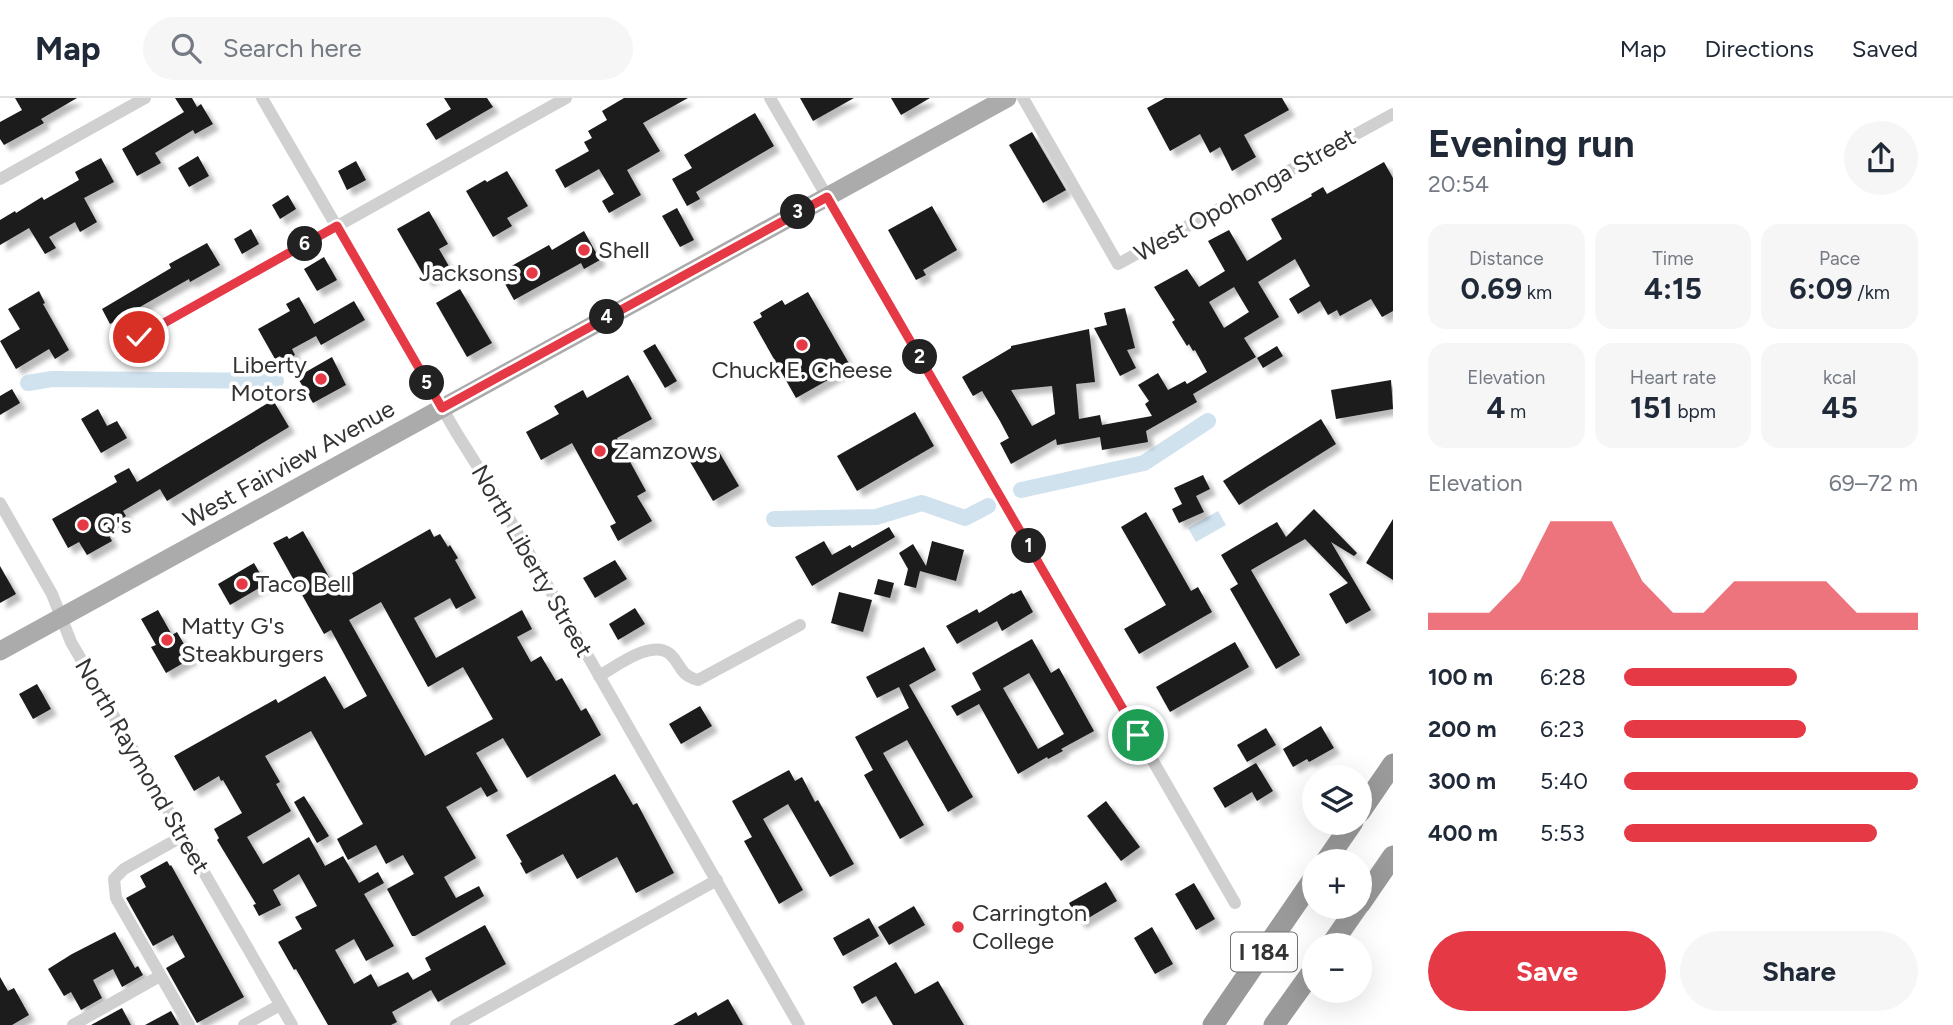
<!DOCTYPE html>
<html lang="en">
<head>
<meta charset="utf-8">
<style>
	body { margin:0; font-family:Figtree,sans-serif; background:#f6f6f7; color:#1f2937; height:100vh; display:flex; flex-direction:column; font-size:26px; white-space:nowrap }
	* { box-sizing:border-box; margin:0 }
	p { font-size:23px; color:#747a83 }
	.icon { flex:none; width:38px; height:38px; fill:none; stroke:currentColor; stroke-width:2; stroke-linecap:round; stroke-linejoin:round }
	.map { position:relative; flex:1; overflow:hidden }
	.sheet { display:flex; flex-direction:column; background:#fff; width:560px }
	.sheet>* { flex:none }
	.fabs { position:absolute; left:1302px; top:667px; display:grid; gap:14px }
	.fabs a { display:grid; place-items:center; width:70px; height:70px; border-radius:50%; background:#fff; box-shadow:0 7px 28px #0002; font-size:35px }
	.pin { position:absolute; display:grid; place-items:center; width:60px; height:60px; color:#fff; margin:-30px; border:4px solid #fff; border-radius:50%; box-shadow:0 2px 7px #0007 }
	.km { position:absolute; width:35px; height:35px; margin:-18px; border-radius:50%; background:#222; color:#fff; font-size:19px; line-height:35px; text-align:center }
	.round { display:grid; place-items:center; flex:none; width:74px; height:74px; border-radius:37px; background:#f6f6f7 }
	.headline { display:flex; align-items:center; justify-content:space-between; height:119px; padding:0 35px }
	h1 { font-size:38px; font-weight:700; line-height:52px }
	.stats { display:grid; grid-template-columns:repeat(3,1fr); gap:10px; height:119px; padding:7px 35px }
	.stats div { display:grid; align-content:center; border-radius:18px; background:#f6f6f7; text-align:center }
	.stats b { font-size:30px; font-weight:700 }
	.stats small { font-size:19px; font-weight:400 }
	.stats p { font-size:19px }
	.chart { height:196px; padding:14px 35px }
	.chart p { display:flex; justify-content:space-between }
	.chart svg { width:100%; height:126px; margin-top:7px; fill:#e63946; opacity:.7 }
	.primary-button { display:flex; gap:14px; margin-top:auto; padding:14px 35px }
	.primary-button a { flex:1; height:80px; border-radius:42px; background:#e63946; color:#fff; font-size:28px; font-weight:700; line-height:80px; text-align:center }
	.primary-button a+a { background:#f6f6f7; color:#1f2937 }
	ul { padding:0 35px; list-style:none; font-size:23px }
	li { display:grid; grid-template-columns:112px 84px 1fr; align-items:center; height:52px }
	li i { height:18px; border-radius:9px; background:#e63946 }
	header { display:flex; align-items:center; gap:42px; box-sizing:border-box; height:98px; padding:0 35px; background:#fff; border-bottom:2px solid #e0e1e3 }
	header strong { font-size:33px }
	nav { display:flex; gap:38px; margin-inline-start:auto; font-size:24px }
	.search { width:490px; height:63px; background:#f6f6f7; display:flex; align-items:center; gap:18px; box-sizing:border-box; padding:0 24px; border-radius:38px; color:#747a83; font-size:26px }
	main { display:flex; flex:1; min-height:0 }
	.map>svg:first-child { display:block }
	.water { fill:#cfe2ee }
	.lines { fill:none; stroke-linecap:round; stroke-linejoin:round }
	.canal { stroke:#cfe2ee; stroke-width:16 }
	.building { fill:#1a1a1a; fill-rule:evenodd; filter:url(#shadow) }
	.minor { stroke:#d0d0d0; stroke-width:12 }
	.primary { stroke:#ababab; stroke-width:19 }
	.motorway { stroke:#9a9a9a; stroke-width:21 }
	.route-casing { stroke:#fff; stroke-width:14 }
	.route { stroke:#e63946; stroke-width:9 }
	.poi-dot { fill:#e63946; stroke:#fff; stroke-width:2.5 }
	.labels { text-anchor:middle; stroke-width:7; stroke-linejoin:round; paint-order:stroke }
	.shield { fill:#fff; stroke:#707070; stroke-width:2 }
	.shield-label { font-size:23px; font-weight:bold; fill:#333 }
	.street-label { font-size:24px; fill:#333; stroke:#fff }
	.poi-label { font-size:24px; fill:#333; stroke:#fff; text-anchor:start }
</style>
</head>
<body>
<header>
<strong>Map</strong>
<div class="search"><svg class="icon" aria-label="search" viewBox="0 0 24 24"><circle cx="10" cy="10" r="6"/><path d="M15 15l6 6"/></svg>Search here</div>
<nav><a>Map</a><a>Directions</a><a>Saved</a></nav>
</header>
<main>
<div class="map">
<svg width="1393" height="927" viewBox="0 0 1393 927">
	<defs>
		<filter id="shadow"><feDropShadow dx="6" dy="6" stdDeviation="2" flood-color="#0004"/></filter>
	</defs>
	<rect width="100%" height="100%" fill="#fff"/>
	<path class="water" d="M1218,413L1226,427L1196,444L1188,430Z"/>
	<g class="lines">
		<g class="canal">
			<path d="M28,285L52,281L276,283"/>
			<path d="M1021,392L1144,365L1208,323"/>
			<path d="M774,421L876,419L922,405L965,420L988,408"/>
		</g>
	</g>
	<g class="building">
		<path d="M15,0H77L41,21L44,25L4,47L0,41V24L22,12Z"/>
		<path d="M175,0H192L197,9L201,6L213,26L195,36L193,32L155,55L161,65L137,78L122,51L184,14Z"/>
		<path d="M444,0H487L493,9L436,42L426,26L451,11Z"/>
		<path d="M624,0H688L643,25L660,53L627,72L641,97L609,115L602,103L614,96L599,71L565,90L555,72L589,53L584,44L592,40L588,33L607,22L602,13Z"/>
		<path d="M800,0H854L813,23Z"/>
		<path d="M891,0H930L901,17Z"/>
		<path d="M1165,0H1282L1289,12L1244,37L1256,59L1232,73L1220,49L1210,55L1200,36L1170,53L1147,10Z"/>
		<path d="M755,15L774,48L696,94L700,101L687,108L672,81L692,70L684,57Z"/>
		<path d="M1032,34L1066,92L1043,105L1009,47Z"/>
		<path d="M198,58L209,78L189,89L178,70Z"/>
		<path d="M101,60L114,84L84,100L97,124L80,134L75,124L49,139L56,150L45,156L29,130L0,147V122L15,113L16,115L42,99L44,102L79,82L75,74Z"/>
		<path d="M356,63L366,82L347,92L338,73Z"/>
		<path d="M1384,64L1393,80V213L1382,219L1371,201L1340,218L1337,212L1328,217L1320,203L1298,216L1289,201L1310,188L1295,161L1258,184L1279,219L1244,240L1256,259L1193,296L1197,304L1146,333L1148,344L1102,352L1100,339L1057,347L1056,341L1011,366L1000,345L1009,340L1000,323L982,293L973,298L962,279L1011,250V248L1089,231L1095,284L1076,286L1079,321L1100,317L1102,327L1152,318L1145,306L1149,303L1138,287L1158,275L1168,292L1185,283L1187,286L1207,274L1195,252L1193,253L1189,246L1187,248L1172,224L1175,222L1154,189L1187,171L1199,189L1225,173L1208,143L1229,132L1247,163L1282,141L1271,121L1312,98L1311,96L1323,89L1327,96ZM1234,189L1249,214L1224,230L1209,204ZM1052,288L1055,316L1032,328L1011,292Z"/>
		<path d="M507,73L528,108L507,120L512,128L493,139L466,93L485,82L487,84Z"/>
		<path d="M288,97L296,111L280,121L272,107Z"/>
		<path d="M932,108L957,152L923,172L926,177L916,182L888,132Z"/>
		<path d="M677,110L694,142L680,149L662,118Z"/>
		<path d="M429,113L448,146L439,151L450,170L427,183L397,131Z"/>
		<path d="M251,131L259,146L242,156L234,141Z"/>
		<path d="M584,133L600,162L584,171L581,165L514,202L499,175L549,147L552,152Z"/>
		<path d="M207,145L220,167L190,184L189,181L110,226L102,211L171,170L169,166Z"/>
		<path d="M324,159L337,182L317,193L304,171Z"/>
		<path d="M460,191L492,245L467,259L436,205Z"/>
		<path d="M39,193L45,205L43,206L69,252L55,261L49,251L16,271L0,243L20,231L8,211Z"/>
		<path d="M808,194L851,269L796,300L753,224L762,219L760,215L782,202L785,207Z"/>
		<path d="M299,199L314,226L354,203L365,222L321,247L316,238L292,251L295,257L283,263L280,258L275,261L258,231L290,213L286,206Z"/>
		<path d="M1125,210L1135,250L1127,252L1136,270L1120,278L1094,230L1107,227L1104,215Z"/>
		<path d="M655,246L677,283L665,290L643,253Z"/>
		<path d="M1277,248L1283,258L1263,270L1257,260Z"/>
		<path d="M332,259L346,287L313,305L297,279Z"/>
		<path d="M628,277L652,321L617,340L646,393L637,398L652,423L618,443L610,428L616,425L572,345L541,362L526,334L559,316L554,308L583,292L587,300Z"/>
		<path d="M1391,282L1393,311L1336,321L1331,292Z"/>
		<path d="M12,291L20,305L0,317V298Z"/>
		<path d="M273,302L289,329L167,403L160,391L123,413L126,418L105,430L112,443L87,457L79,444L68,450L52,421L117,384L114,378L129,370L137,384Z"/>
		<path d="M98,311L107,328L117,323L127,340L101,355L81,321Z"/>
		<path d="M915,314L934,348L857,393L837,358Z"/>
		<path d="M1321,321L1336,346L1239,407L1223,383Z"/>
		<path d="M715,347L739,388L713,403L689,362Z"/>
		<path d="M1203,377L1210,391L1196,398L1204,414L1179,425L1172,411L1182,406L1174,390Z"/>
		<path d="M1314,411L1357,455L1354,458L1331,444L1371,512L1346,526L1329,496L1348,485L1305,441L1251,472L1300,557L1276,571L1230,491L1238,486L1221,457L1277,424L1286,439Z"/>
		<path d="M1146,414L1191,493L1198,489L1212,514L1139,556L1124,531L1166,507L1121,429Z"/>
		<path d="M1393,421V482L1366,465Z"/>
		<path d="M889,429L895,439L812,488L795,459L824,443L832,457L850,447L852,450Z"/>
		<path d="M430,431L434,439L440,436L448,449L450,447L458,460L455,462L476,500L456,511L450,500L414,520L436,560L522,512L532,531L517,539L531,564L541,558L556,583L562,580L581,613L586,610L601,637L527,680L503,640L476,655L498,693L487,699L481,689L446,709L476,760L444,779L456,800L479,788L484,798L415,838H412L387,791L414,776L403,757L386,766L376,747L348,762L337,741L363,726L311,633L265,658L280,684L276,686L291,713L247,739L263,766L309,739L325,768L343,758L359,785L378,774L384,785L364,796L394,848L366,863L354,841L335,852L354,886L371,876L378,889L408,874L413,882L431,872L425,860L485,827L506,866L438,904L431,892L392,914L397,924L391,927H328L296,871L294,872L278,844L302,831L295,819L317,808L299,776L273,792L281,807L259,818L253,807L256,806L217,742L219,740L214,731L242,715L223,682L221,683L219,678L194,693L174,658L276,601L278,605L325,578L344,611L367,598L331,532L324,536L273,445L287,438L289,441L303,433L333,486ZM381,504L428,589L463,569L493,621L425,658L349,522Z"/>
		<path d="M932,443L964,452L956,483L920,473L916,490L904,487L908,471L899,455L913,446L926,468Z"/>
		<path d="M615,462L627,481L595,500L583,480Z"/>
		<path d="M254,465L266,486L230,507L218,486Z"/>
		<path d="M0,468L16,496L0,505Z"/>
		<path d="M878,481L894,485L890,500L874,496Z"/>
		<path d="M1021,492L1033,514L1002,533L997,523L957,546L946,528L977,511L979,515L1012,495L1013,496Z"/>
		<path d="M839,494L872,502L863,534L831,525Z"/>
		<path d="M635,510L645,526L618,542L609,526Z"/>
		<path d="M158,512L172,537L177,534L192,560L166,575L151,549L156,547L141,521Z"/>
		<path d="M1032,541L1051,575L1059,570L1094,633L1061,651L1063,653L1048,661L1047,659L1018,676L979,606L957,618L951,608L981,592L972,575ZM1029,575L1064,636L1038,651L1003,590Z"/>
		<path d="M1235,544L1249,569L1170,614L1156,589Z"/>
		<path d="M924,549L936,572L909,587L973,699L948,714L907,642L883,655L924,727L900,741L864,677L873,672L855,639L909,610L899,589L877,600L866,579Z"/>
		<path d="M37,586L51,611L33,621L19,596Z"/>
		<path d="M700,608L712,628L681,646L669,626Z"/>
		<path d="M1321,628L1334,650L1309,664L1307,661L1293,669L1283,651Z"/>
		<path d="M1266,630L1276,647L1247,664L1237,647Z"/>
		<path d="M1256,665L1273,693L1257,703L1252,694L1225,710L1213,690Z"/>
		<path d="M789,672L795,683L802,679L815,704L818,702L854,766L830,779L788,706L763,721L803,792L779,806L744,743L752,739L732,703Z"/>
		<path d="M615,676L633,707L637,705L674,775L636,795L617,759L577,781L563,756L526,776L520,765L522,764L506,737Z"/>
		<path d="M304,698L329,738L317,745L294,704Z"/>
		<path d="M1106,703L1140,749L1121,763L1087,718Z"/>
		<path d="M167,763L170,768L171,767L244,899L197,925L166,870L185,859L173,837L153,848L126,800L146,789L140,778Z"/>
		<path d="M1106,784L1117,803L1080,825L1069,805Z"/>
		<path d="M1194,785L1215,821L1196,832L1175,796Z"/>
		<path d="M914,808L925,827L889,847L878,829Z"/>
		<path d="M869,820L879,838L843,858L833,840Z"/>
		<path d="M1152,829L1173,866L1155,876L1134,840Z"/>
		<path d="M115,834L135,870L138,868L143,877L122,889L113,871L93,882L102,900L81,912L71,894L64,898L48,871L72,856Z"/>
		<path d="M896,864L915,896L938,883L964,927H893L876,898L862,906L853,889Z"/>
		<path d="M0,879L8,893L14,890L29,917L12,927H0Z"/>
		<path d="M728,901L743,927H673L696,914L698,918Z"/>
		<path d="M122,910L131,927H91Z"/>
		<path d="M171,913L179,927H145Z"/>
	</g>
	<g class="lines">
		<g class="minor">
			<path d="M262,0L456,334L498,401L799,927"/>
			<path d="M770,0L1235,805"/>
			<path d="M1023,0L1118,166L1393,16"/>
			<path d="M0,81L145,0"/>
			<path d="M123,248L566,0"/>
			<path d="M0,405L52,496L71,544L292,927"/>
			<path d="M599,578C617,568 651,541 670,556C682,567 678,576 698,582L800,527"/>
			<path d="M183,738L124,771L114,781L116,800L189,927"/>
			<path d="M73,927L160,878"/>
			<path d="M244,927L280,907"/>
			<path d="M456,927L717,782"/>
		</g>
		<path class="primary" d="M0,553L1007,0"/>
		<g class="motorway">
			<path d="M1360,714L1393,666"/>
			<path d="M1326,763L1353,724"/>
			<path d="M1360,806L1393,758"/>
			<path d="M1331,847L1358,808"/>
			<path d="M1213,927L1314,780"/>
			<path d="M1274,927L1314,871"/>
		</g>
	</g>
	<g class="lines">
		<g class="route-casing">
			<path id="route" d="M139,239L337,128L442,310L827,99L1138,637"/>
		</g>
		<use href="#route" class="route"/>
	</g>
	<g class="poi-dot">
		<circle cx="584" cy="152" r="7"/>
		<circle cx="532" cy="175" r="7"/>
		<circle cx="802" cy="247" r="7"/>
		<circle cx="321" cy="281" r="7"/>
		<circle cx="600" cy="353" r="7"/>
		<circle cx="83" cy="427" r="7"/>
		<circle cx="242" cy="486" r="7"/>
		<circle cx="167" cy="542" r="7"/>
		<circle cx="958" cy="829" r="7"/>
	</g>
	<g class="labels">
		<rect class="shield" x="1231" y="834.5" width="66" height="39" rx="5"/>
		<g class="shield-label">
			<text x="1264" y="862">I 184</text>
		</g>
		<g class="street-label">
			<text transform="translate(1245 97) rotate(-29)" y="8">West Opohonga Street</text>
			<text transform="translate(289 366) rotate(-29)" y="8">West Fairview Avenue</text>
			<text transform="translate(532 463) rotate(60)" y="8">North Liberty Street</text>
			<text transform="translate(142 668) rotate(60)" y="8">North Raymond Street</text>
		</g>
		<g class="poi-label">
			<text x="598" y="160">Shell</text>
			<text x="518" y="183" text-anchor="end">Jacksons</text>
			<text x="307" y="275" text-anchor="end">Liberty<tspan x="307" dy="28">Motors</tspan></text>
			<text x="802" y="280" text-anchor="middle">Chuck E. Cheese</text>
			<text x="614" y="361">Zamzows</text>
			<text x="97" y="435">Q's</text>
			<text x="256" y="494">Taco Bell</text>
			<text x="181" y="536">Matty G's<tspan x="181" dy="28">Steakburgers</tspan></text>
			<text x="972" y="823">Carrington<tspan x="972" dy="28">College</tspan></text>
		</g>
	</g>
</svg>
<div class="fabs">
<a><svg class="icon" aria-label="layers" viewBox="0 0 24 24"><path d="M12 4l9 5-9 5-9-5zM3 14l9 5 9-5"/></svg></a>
<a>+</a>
<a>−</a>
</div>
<div class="pin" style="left:1138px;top:637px;background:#1e9e55"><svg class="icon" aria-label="arrive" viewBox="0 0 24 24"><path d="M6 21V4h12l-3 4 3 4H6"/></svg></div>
<div class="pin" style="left:139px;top:239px;background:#d93025"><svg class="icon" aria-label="check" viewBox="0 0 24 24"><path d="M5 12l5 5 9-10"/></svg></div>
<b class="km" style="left:1029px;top:448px">1</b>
<b class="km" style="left:920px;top:259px">2</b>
<b class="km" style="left:798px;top:114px">3</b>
<b class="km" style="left:607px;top:219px">4</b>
<b class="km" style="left:427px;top:285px">5</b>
<b class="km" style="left:305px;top:146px">6</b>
</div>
<section class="sheet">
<div class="headline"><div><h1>Evening run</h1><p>20:54</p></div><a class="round"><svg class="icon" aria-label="share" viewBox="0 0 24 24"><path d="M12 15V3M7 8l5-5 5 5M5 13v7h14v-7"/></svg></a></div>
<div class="stats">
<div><p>Distance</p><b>0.69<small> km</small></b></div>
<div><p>Time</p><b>4:15</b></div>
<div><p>Pace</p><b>6:09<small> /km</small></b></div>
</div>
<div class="stats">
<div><p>Elevation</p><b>4<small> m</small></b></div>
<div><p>Heart rate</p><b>151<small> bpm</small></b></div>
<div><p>kcal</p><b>45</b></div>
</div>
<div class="chart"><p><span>Elevation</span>69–72 m</p>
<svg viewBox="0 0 160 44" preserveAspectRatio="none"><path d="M0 44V38L10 38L20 38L30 27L40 6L50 6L60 6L70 27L80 38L90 38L100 27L110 27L120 27L130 27L140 38L150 38L160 38V44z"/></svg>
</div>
<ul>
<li><b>100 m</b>6:28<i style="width:59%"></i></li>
<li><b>200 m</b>6:23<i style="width:62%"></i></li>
<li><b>300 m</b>5:40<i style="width:100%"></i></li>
<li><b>400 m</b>5:53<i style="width:86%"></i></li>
</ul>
<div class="primary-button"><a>Save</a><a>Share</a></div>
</section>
</main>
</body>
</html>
